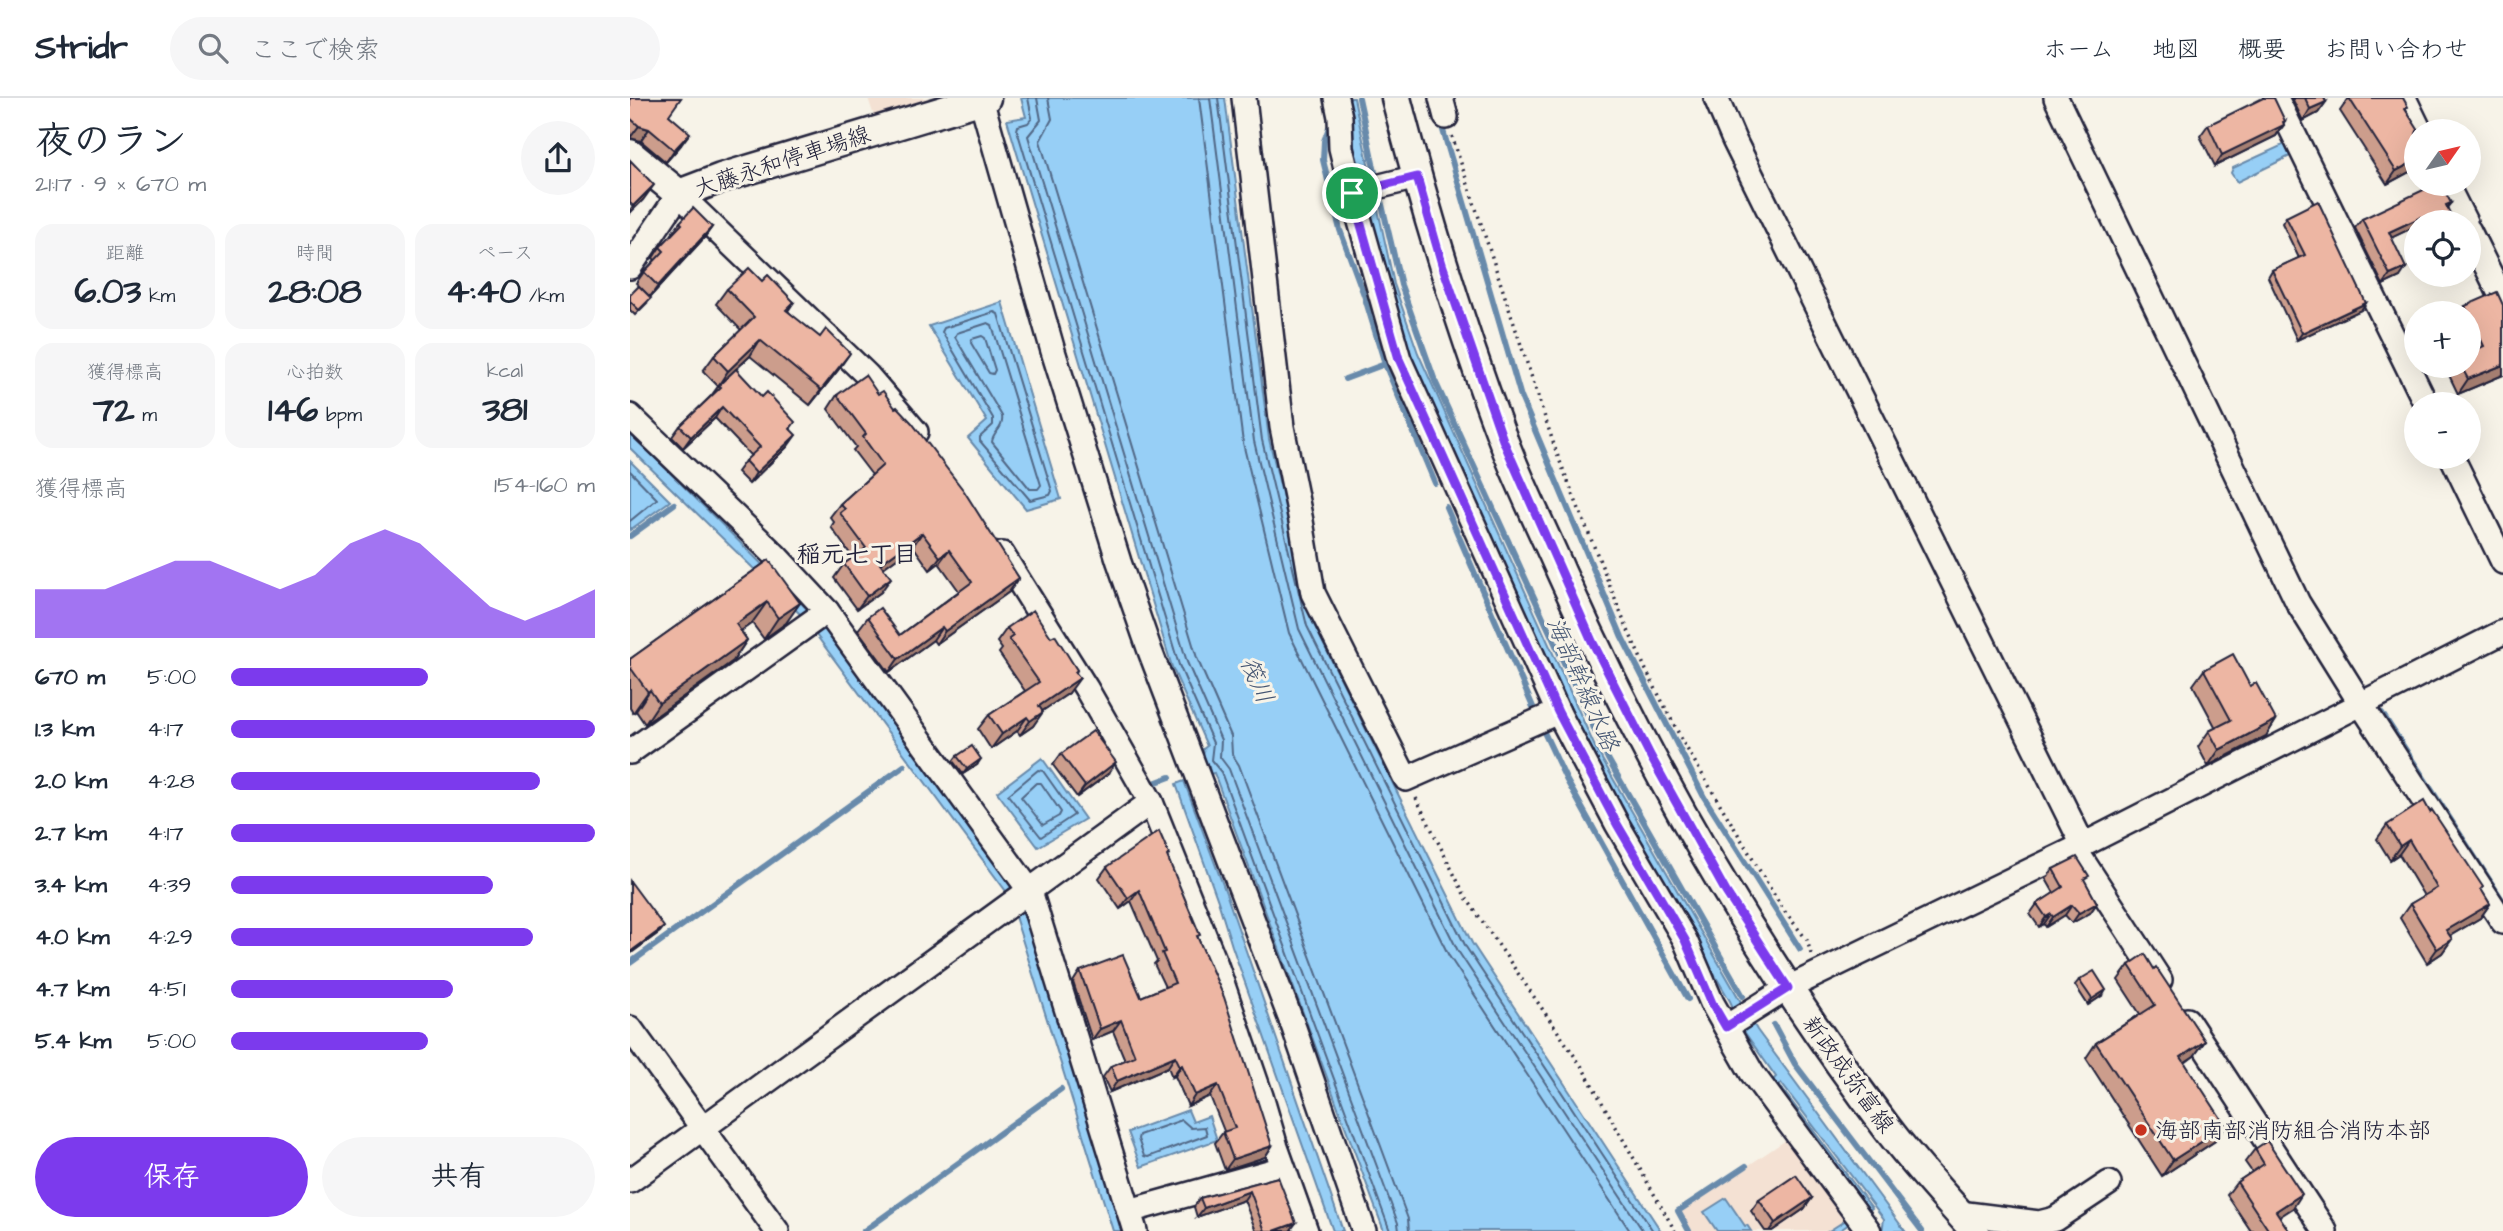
<!DOCTYPE html>
<html lang="ja">
<head>
<meta charset="utf-8">
<style>
	body { margin:0; font-family:"Architects Daughter","Klee One",sans-serif; background:#f6f6f7; color:#1f2937; height:100vh; display:flex; flex-direction:column; font-size:26px; white-space:nowrap }
	* { box-sizing:border-box; margin:0 }
	p { font-size:23px; color:#747a83 }
	.icon { flex:none; width:38px; height:38px; fill:none; stroke:currentColor; stroke-width:2; stroke-linecap:round; stroke-linejoin:round }
	.map { position:relative; flex:1; overflow:hidden }
	.panel { display:flex; flex-direction:column; background:#fff; width:630px }
	.panel>* { flex:none }
	.needle { width:46px; rotate:56deg }
	.fabs { position:absolute; left:1774px; top:21px; display:grid; gap:14px }
	.fabs a { display:grid; place-items:center; width:77px; height:77px; border-radius:50%; background:#fff; box-shadow:0 7px 28px #0002; font-size:35px }
	.pin { position:absolute; display:grid; place-items:center; width:60px; height:60px; color:#fff; margin:-30px; border:4px solid #fff; border-radius:50%; box-shadow:0 2px 7px #0007 }
	.round { display:grid; place-items:center; flex:none; width:74px; height:74px; border-radius:37px; background:#f6f6f7 }
	.head { display:flex; align-items:center; justify-content:space-between; height:119px; padding:0 35px }
	h1 { font-size:38px; font-weight:700; line-height:52px }
	.figures { display:grid; grid-template-columns:repeat(3,1fr); gap:10px; height:119px; padding:7px 35px }
	.figures div { display:grid; align-content:center; border-radius:18px; background:#f6f6f7; text-align:center }
	.figures b { font-size:35px; font-weight:700 }
	.figures small { font-size:19px; font-weight:400 }
	.figures p { font-size:19px }
	.chart { height:196px; padding:14px 35px }
	.chart p { display:flex; justify-content:space-between }
	.chart svg { width:100%; height:126px; margin-top:7px; fill:#7c3aed; opacity:.7 }
	.cta { display:flex; gap:14px; margin-top:auto; padding:14px 35px }
	.cta a { flex:1; height:80px; border-radius:42px; background:#7c3aed; color:#fff; font-size:28px; font-weight:700; line-height:80px; text-align:center }
	.cta a+a { background:#f6f6f7; color:#1f2937 }
	ul { padding:0 35px; list-style:none; font-size:23px }
	li { display:grid; grid-template-columns:112px 84px 1fr; align-items:center; height:52px }
	li i { height:18px; border-radius:9px; background:#7c3aed }
	header { display:flex; align-items:center; gap:42px; box-sizing:border-box; height:98px; padding:0 35px; background:#fff; border-bottom:2px solid #e0e1e3 }
	header strong { font-size:33px }
	nav { display:flex; gap:38px; margin-inline-start:auto; font-size:24px }
	.search { width:490px; height:63px; background:#f6f6f7; display:flex; align-items:center; gap:18px; box-sizing:border-box; padding:0 24px; border-radius:38px; color:#747a83; font-size:26px }
	main { display:flex; flex:1; min-height:0 }
	.map>svg:first-child { display:block }
	.built { fill:#f4e1d3 }
	.water { fill:#97cff6; stroke:#688aab; stroke-width:2 }
	.lines { fill:none; stroke-linecap:round; stroke-linejoin:round }
	.shore { stroke:#516786; stroke-width:2 }
	.stream { stroke:#688aab; stroke-width:6 }
	.minor-casing { stroke:#22223b; stroke-width:28 }
	.major-casing { stroke:#22223b; stroke-width:33 }
	.path { stroke:#22223b; stroke-width:3.5; stroke-dasharray:2 5; stroke-linecap:butt }
	.minor { stroke:#f7f3e8; stroke-width:23 }
	.major { stroke:#f7f3e8; stroke-width:28 }
	.wall { fill:#cc9d8c; stroke:#22223b; stroke-width:2 }
	.shaded-wall { fill:#a67f72; stroke:#22223b; stroke-width:2 }
	.building { fill:#edb6a3; stroke:#22223b; stroke-width:2 }
	.route-casing { stroke:#fff; stroke-width:14 }
	.route { stroke:#7c3aed; stroke-width:9 }
	.poi-dot { fill:#c8321e; stroke:#f7f3e8; stroke-width:2.5 }
	.labels { text-anchor:middle; stroke-width:6; stroke-linejoin:round; paint-order:stroke }
	.street-label { font-size:23px; fill:#22223b; stroke:#f7f3e8 }
	.poi-label { font-size:23px; fill:#22223b; stroke:#f7f3e8; text-anchor:start }
	.neighbourhood-label { font-size:24px; font-weight:bold; fill:#22223b; stroke:#f7f3e8 }
	.water-label { font-size:24px; font-style:italic; fill:#455673; stroke:#f7f3e8 }
</style>
</head>
<body>
<header>
<strong>Stridr</strong>
<div class="search"><svg class="icon" aria-label="search" viewBox="0 0 24 24"><circle cx="10" cy="10" r="6"/><path d="M15 15l6 6"/></svg>ここで検索</div>
<nav><a>ホーム</a><a>地図</a><a>概要</a><a>お問い合わせ</a></nav>
</header>
<main>
<section class="panel">
<div class="head"><div><h1>夜のラン</h1><p>21:17 · 9 × 670 m</p></div><a class="round"><svg class="icon" aria-label="share" viewBox="0 0 24 24"><path d="M12 15V3M7 8l5-5 5 5M5 13v7h14v-7"/></svg></a></div>
<div class="figures">
<div><p>距離</p><b>6.03<small> km</small></b></div>
<div><p>時間</p><b>28:08</b></div>
<div><p>ペース</p><b>4:40<small> /km</small></b></div>
</div>
<div class="figures">
<div><p>獲得標高</p><b>72<small> m</small></b></div>
<div><p>心拍数</p><b>146<small> bpm</small></b></div>
<div><p>kcal</p><b>381</b></div>
</div>
<div class="chart"><p><span>獲得標高</span>154–160 m</p>
<svg viewBox="0 0 160 44" preserveAspectRatio="none"><path d="M0 44V27L10 27L20 27L30 22L40 17L50 17L60 22L70 27L80 22L90 11L100 6L110 11L120 22L130 33L140 38L150 33L160 27V44z"/></svg>
</div>
<ul>
<li><b>670 m</b>5:00<i style="width:54%"></i></li>
<li><b>1.3 km</b>4:17<i style="width:100%"></i></li>
<li><b>2.0 km</b>4:28<i style="width:85%"></i></li>
<li><b>2.7 km</b>4:17<i style="width:100%"></i></li>
<li><b>3.4 km</b>4:39<i style="width:72%"></i></li>
<li><b>4.0 km</b>4:29<i style="width:83%"></i></li>
<li><b>4.7 km</b>4:51<i style="width:61%"></i></li>
<li><b>5.4 km</b>5:00<i style="width:54%"></i></li>
</ul>
<div class="cta"><a>保存</a><a>共有</a></div>
</section>
<div class="map">
<svg width="1873" height="1133" viewBox="0 0 1873 1133">
	<rect width="100%" height="100%" fill="#f7f3e8"/>
	<filter id="ink" filterUnits="userSpaceOnUse"><feTurbulence type="fractalNoise" baseFrequency=".0143" numOctaves="2"/><feDisplacementMap in="SourceGraphic" scale="14" xChannelSelector="R" yChannelSelector="G"/><feConvolveMatrix kernelMatrix="1 2 1 2 8 2 1 2 1" color-interpolation-filters="sRGB"/></filter>
	<g filter="url(#ink)">
		<g class="built">
			<path d="M238,0H312L245,21Z"/>
			<path d="M1159,1040L1219,1120L1199,1133H1060L1049,1114Z"/>
		</g>
		<g class="water">
			<path d="M391,0H595L639,341L683,525L842,845L1031,1133H754L584,675L580,676L579,669L574,670L571,659L574,657L573,651L577,648L542,569L377,22L396,19Z"/>
			<path d="M713,0H724L764,186L788,255L965,649L1127,932L1275,1133H1252L1254,1121L1151,985L1149,987L1242,1110L1209,1133H1199L1219,1120L1141,984L1146,979L1113,932L1100,903L968,678L778,259L735,103Z"/>
			<path d="M1655,46L1660,58L1607,84L1601,75L1603,70Z"/>
			<path d="M372,204L431,401L396,411L338,340L357,323L299,228Z"/>
			<path d="M0,335L194,528L388,792L496,1133H483L378,796L172,518L0,350Z"/>
			<path d="M0,363L40,403L0,432Z"/>
			<path d="M412,660L455,721L408,749L367,694Z"/>
			<path d="M554,683L596,795L713,1133H703L602,848L588,803L546,686Z"/>
			<path d="M558,1012L563,1024L579,1018L587,1042L511,1069L498,1034Z"/>
			<path d="M1096,1100L1115,1128L1117,1127L1121,1133H1087L1074,1114Z"/>
		</g>
		<g class="lines">
			<g class="shore">
				<path d="M398,0L402,20L398,25L388,28L387,32L549,567L583,645L581,662L591,674L760,1133"/>
				<path d="M407,0L411,22L398,38L557,564L591,642L590,659L599,671L768,1125L769,1133"/>
				<path d="M418,0L422,21L410,43L567,560L601,638L602,656L609,667L778,1121L779,1133"/>
				<path d="M569,0L613,345L659,535L819,858L1000,1133"/>
				<path d="M580,0L624,343L669,531L828,853L1013,1133"/>
				<path d="M588,0L632,342L677,528L836,849L1023,1133"/>
				<path d="M364,214L368,216L422,393L420,397L400,402L350,343V339L363,327V320L312,234L314,230Z"/>
				<path d="M358,225L362,227L411,387L408,391H400L362,344C363,334 374,331 372,318L325,239L327,235Z"/>
				<path d="M352,238L355,240L365,272L363,276L359,275L341,245L342,241Z"/>
				<path d="M0,373L27,401L0,423"/>
				<path d="M408,672L413,673L444,717L411,739L378,697Z"/>
				<path d="M406,685H411L431,714L429,718L413,727L391,699Z"/>
				<path d="M552,1022L561,1030L575,1029L577,1037L518,1059L514,1058L508,1041L509,1037Z"/>
			</g>
			<g class="stream">
				<path d="M729,0L747,84"/>
				<path d="M810,22L891,299L992,539L1074,699L1170,851"/>
				<path d="M701,24L694,43L693,62L710,132L734,197L755,266L805,385"/>
				<path d="M749,94L771,187L805,283L978,661L1113,898"/>
				<path d="M715,281L755,266"/>
				<path d="M816,409L903,609"/>
				<path d="M0,438L44,406"/>
				<path d="M1752,615L1873,803"/>
				<path d="M912,630L936,681L1058,901"/>
				<path d="M524,685L540,679"/>
				<path d="M0,865L274,668"/>
				<path d="M1144,927L1165,966L1292,1133"/>
				<path d="M234,1133L431,991"/>
				<path d="M1059,1133L1048,1113L1116,1068"/>
			</g>
			<g class="minor-casing">
				<g id="minor">
					<path d="M614,0L652,329L671,423L683,495L776,681L928,614"/>
					<path d="M706,0L710,19L711,50L722,95"/>
					<path d="M811,0L816,19"/>
					<path d="M1086,0L1104,42L1453,747"/>
					<path d="M1426,0L1668,505L1731,606L1873,824"/>
					<path d="M1646,0L1796,306"/>
					<path d="M1774,0L1790,33"/>
					<path d="M351,1L423,253L489,464L520,553L664,930L734,1133"/>
					<path d="M787,79L722,95L769,261L928,614L987,726L1055,842L1082,905L1122,975L1239,1133"/>
					<path d="M1816,86L1835,124"/>
					<path d="M1839,133L1873,202"/>
					<path d="M0,169L49,96L237,277L286,334"/>
					<path d="M0,318L145,457L197,513L400,793L505,1133"/>
					<path d="M1822,359L1873,464"/>
					<path d="M372,456L456,590L521,704L585,864L631,998L646,1049L676,1133"/>
					<path d="M0,654L197,513"/>
					<path d="M1445,751L1530,882"/>
					<path d="M1557,922L1695,1133"/>
					<path d="M1096,929L1158,890L1453,747L1873,534"/>
					<path d="M0,930L147,1133"/>
					<path d="M0,1083L521,704"/>
					<path d="M499,1113L653,1070"/>
					<path d="M1329,1115L1409,1125L1425,1121L1479,1085"/>
				</g>
			</g>
			<g class="major-casing">
				<g id="major">
					<path d="M766,0C796,115 830,228 872,339C889,385 912,430 931,474C1019,671 1127,858 1257,1030C1284,1066 1315,1099 1345,1133"/>
					<path d="M0,56L49,96L91,80L356,0"/>
				</g>
			</g>
			<g class="path">
				<path d="M822,38L927,356L993,521L1016,572L1053,644L1152,810L1177,842L1181,856"/>
				<path d="M786,700L835,798L952,969L1045,1133"/>
			</g>
			<use href="#minor" class="minor"/>
			<use href="#major" class="major"/>
		</g>
		<g class="wall">
			<path d="M0,0L39,17L51,47L36,64L11,43L0,40Z"/>
			<path d="M1662,0H1694L1696,4L1688,15L1673,23Z"/>
			<path d="M1719,0L1776,12L1787,33V70L1757,86L1710,13Z"/>
			<path d="M1653,26L1654,27L1646,38L1585,68L1570,38L1578,27Z"/>
			<path d="M1821,105L1817,110L1824,124H1787V134L1784,129L1762,139L1770,179L1753,187L1725,130L1732,121Z"/>
			<path d="M1656,119L1736,205L1731,212L1667,242L1638,179L1642,172L1669,160L1652,125Z"/>
			<path d="M50,124L82,129L74,140L20,199L6,185L14,174L25,162L23,160L30,149L43,136L42,135Z"/>
			<path d="M132,183L164,204L158,213L209,271L180,307L120,258L88,288L73,273L84,258L111,232L86,206L97,191Z"/>
			<path d="M0,197L17,205L5,217L0,212Z"/>
			<path d="M1873,207V277L1828,296L1818,275L1823,268H1839L1840,255L1839,252V215H1830L1835,208Z"/>
			<path d="M89,287L161,331L158,348L119,386L107,374L115,363L121,358L85,320L53,350L42,339L50,328L81,298Z"/>
			<path d="M248,296L389,480L379,494L306,546L303,542L259,574L228,532L238,519L270,537L329,493L309,465L300,472L283,448L253,470L251,494L227,511L204,480L214,466L223,460L201,429L204,424L200,419L210,406L242,377L223,352L226,349L198,311L207,297Z"/>
			<path d="M139,462L156,525L134,541L122,525L111,533L117,542L103,563L15,626L6,613L3,615L0,610V561Z"/>
			<path d="M377,530L421,539L447,572L439,595L412,613L403,628L390,637L387,633L361,651L348,631L359,617L395,593L369,555L372,551L367,544Z"/>
			<path d="M1574,572L1646,622L1636,638L1578,668L1568,649L1579,633L1586,630L1563,587Z"/>
			<path d="M431,656L479,675L447,699L423,667Z"/>
			<path d="M327,658L347,667L333,676L323,663Z"/>
			<path d="M1757,727L1851,792L1860,806L1850,820L1820,838L1822,841L1812,855L1797,865L1770,820L1780,806L1794,798L1769,756L1760,762L1747,741Z"/>
			<path d="M539,756L537,759L568,840L642,1048L635,1059L595,1072L585,1045L594,1033L580,998L558,1008L545,978L542,979L538,969L480,994L473,979L481,968L495,962L483,933L462,942L443,884L450,873L511,899L535,889L524,866L527,863L501,803L490,811L469,780L477,769Z"/>
			<path d="M1423,771L1455,784L1467,805L1460,815L1442,825L1435,817L1416,829L1414,826L1409,829L1400,816L1407,806L1424,795L1416,781Z"/>
			<path d="M1499,867L1575,943L1564,958L1555,965L1585,1043L1532,1078L1456,960L1466,945L1510,916L1488,882Z"/>
			<path d="M1449,882L1473,897L1458,907L1445,887Z"/>
			<path d="M1625,1051L1663,1110L1649,1118L1659,1133H1621L1597,1097L1607,1084L1622,1074L1615,1064Z"/>
			<path d="M648,1079L660,1133H626L614,1102L567,1119L564,1109L570,1100Z"/>
			<path d="M1182,1100L1174,1111L1142,1133H1135L1121,1113L1129,1102Z"/>
		</g>
		<g class="shaded-wall">
			<path d="M1696,4L1688,15L1673,23L1680,11Z"/>
			<path d="M1655,23L1646,38L1585,68L1592,57Z"/>
			<path d="M9,28L19,31L11,43L0,40Z"/>
			<path d="M60,35L51,47L36,64L44,52Z"/>
			<path d="M1787,62V70L1757,86L1766,73Z"/>
			<path d="M24,87L13,102L0,115V112L3,108Z"/>
			<path d="M1791,119L1784,129L1753,144L1759,134Z"/>
			<path d="M82,129L74,140L20,199L28,188Z"/>
			<path d="M1776,170L1770,179L1753,187L1760,177Z"/>
			<path d="M1736,205L1731,212L1667,242L1672,235Z"/>
			<path d="M130,242L120,258L88,288L98,273Z"/>
			<path d="M220,255L209,271L180,307L191,292Z"/>
			<path d="M1873,267V277L1828,296L1838,281Z"/>
			<path d="M92,309L85,320L53,350L61,339Z"/>
			<path d="M166,337L158,348L119,386L126,375Z"/>
			<path d="M292,435L283,448L241,479L250,466Z"/>
			<path d="M319,452L309,465L300,472L310,459Z"/>
			<path d="M261,480L251,494L227,511L237,498Z"/>
			<path d="M389,480L379,494L306,546L315,533Z"/>
			<path d="M137,504L122,525L91,547L106,526Z"/>
			<path d="M170,505L156,525L134,541L148,520Z"/>
			<path d="M312,529L303,542L259,574L268,561Z"/>
			<path d="M117,542L103,563L15,626L29,605Z"/>
			<path d="M450,580L439,595L399,622L409,608Z"/>
			<path d="M20,592L6,613L3,615L18,594Z"/>
			<path d="M413,614L403,628L390,637L400,623Z"/>
			<path d="M397,619L387,633L361,651L372,636Z"/>
			<path d="M1646,622L1636,638L1578,668L1589,652Z"/>
			<path d="M351,661L347,667L333,676L337,671Z"/>
			<path d="M486,664L479,675L447,699L455,688Z"/>
			<path d="M1779,742L1769,756L1760,762L1770,748Z"/>
			<path d="M509,792L501,803L490,811L498,800Z"/>
			<path d="M1467,805L1460,815L1442,825L1449,815Z"/>
			<path d="M1860,806L1850,820L1806,846L1816,832Z"/>
			<path d="M1442,807L1435,817L1416,829L1423,819Z"/>
			<path d="M1421,816L1414,826L1409,829L1416,819Z"/>
			<path d="M34,829L30,834L0,856V854Z"/>
			<path d="M1822,841L1812,855L1797,865L1807,851Z"/>
			<path d="M1476,892L1473,897L1458,907L1462,901Z"/>
			<path d="M491,922L483,933L462,942L470,931Z"/>
			<path d="M1575,943L1564,958L1540,974L1551,959Z"/>
			<path d="M545,958L538,969L480,994L487,983Z"/>
			<path d="M552,967L545,978L542,979L550,968Z"/>
			<path d="M588,987L580,998L558,1008L565,997Z"/>
			<path d="M1596,1028L1585,1043L1532,1078L1543,1062Z"/>
			<path d="M642,1048L635,1059L595,1072L603,1061Z"/>
			<path d="M620,1093L614,1102L567,1119L574,1110Z"/>
			<path d="M1672,1096L1663,1110L1637,1127L1646,1113Z"/>
			<path d="M1182,1100L1174,1111L1142,1133H1139L1145,1125Z"/>
			<path d="M666,1125L660,1133H644Z"/>
		</g>
		<g class="building">
			<path d="M0,0H51L39,17L60,35L44,52L19,31L9,28L0,20Z"/>
			<path d="M1633,0H1644L1655,23L1653,24L1654,27L1592,57L1578,27Z"/>
			<path d="M1675,0H1694L1696,4L1680,11Z"/>
			<path d="M1719,0H1773L1778,9L1775,11L1789,33H1787L1786,36L1787,62L1766,73Z"/>
			<path d="M0,62L24,87L3,108L0,105Z"/>
			<path d="M1806,86H1811L1821,105L1816,107L1824,124H1793L1791,119L1759,134L1776,170L1760,177L1732,121Z"/>
			<path d="M1688,103L1736,205L1672,235L1642,172L1675,157L1656,119Z"/>
			<path d="M63,110L82,129L28,188L14,174L34,153L30,149L52,126L50,124Z"/>
			<path d="M119,170L132,183L138,177L164,204L156,212L190,239L196,231L220,255L191,292L130,242L98,273L84,258L124,219L97,191Z"/>
			<path d="M9,188L21,200L9,212L0,203V197Z"/>
			<path d="M1867,194L1873,207V267L1838,281L1831,268H1839V255L1854,248L1835,208Z"/>
			<path d="M106,271L132,299L137,294L165,324L160,331L166,337L126,375L115,363L130,349L92,309L61,339L50,328L91,289L89,287Z"/>
			<path d="M235,277L248,296L253,293L265,310L267,309L282,325L334,393L389,480L315,533L312,529L268,561L238,519L250,510L270,537L342,484L319,452L310,459L292,435L250,466L261,480L237,498L214,466L236,450L210,415L215,411L210,406L253,367L233,339L236,336L207,297Z"/>
			<path d="M139,462L170,505L148,520L137,504L106,526L117,542L29,605L20,592L18,594L0,569V561Z"/>
			<path d="M403,512L421,539L425,537L447,572L445,574L450,580L409,608L413,614L400,623L397,619L372,636L359,617L409,584L379,541L383,538L377,530Z"/>
			<path d="M1603,556L1620,588L1626,585L1646,622L1589,652L1579,633L1601,622L1574,572Z"/>
			<path d="M463,633L486,664L455,688L431,656Z"/>
			<path d="M342,648L351,661L337,671L327,658Z"/>
			<path d="M1794,703L1800,714L1802,712L1853,789L1851,791L1860,806L1816,832L1822,841L1807,851L1780,806L1807,790L1779,742L1770,748L1757,727Z"/>
			<path d="M529,733L539,756L537,758L570,837L567,838L594,899L642,1048L603,1061L593,1034L605,1030L588,987L565,997L552,967L550,968L545,958L487,983L481,968L505,958L491,922L470,931L450,873L493,857L511,899L545,885L532,855L535,854L509,792L498,800L477,769Z"/>
			<path d="M1447,759L1459,778L1454,781L1467,805L1449,815L1442,807L1423,819L1421,816L1416,819L1407,806L1433,789L1423,771Z"/>
			<path d="M0,783L34,829L0,854Z"/>
			<path d="M1515,856L1524,871L1526,869L1575,943L1551,959L1596,1028L1543,1062L1466,945L1525,907L1499,867Z"/>
			<path d="M1464,873L1476,892L1462,901L1449,882Z"/>
			<path d="M1637,1043L1672,1096L1646,1113L1659,1133H1639L1607,1084L1634,1066L1625,1051Z"/>
			<path d="M1166,1077L1182,1100L1145,1125L1129,1102Z"/>
			<path d="M648,1079L666,1125L644,1133H635L620,1093L574,1110L570,1100Z"/>
		</g>
	</g>
	<g class="lines" filter="url(#ink)">
		<g class="route-casing">
			<path id="route" d="M787,79L812,166L873,342L962,543L1021,659L1096,794L1158,890L1096,929L1082,905L1055,842L987,726L928,614L769,261L722,95Z"/>
		</g>
		<use href="#route" class="route"/>
	</g>
	<circle class="poi-dot" cx="1511" cy="1032" r="7"/>
	<g class="labels">
		<g class="street-label">
			<text transform="translate(152 63) rotate(-18)" y="8">大藤永和停車場線</text>
			<text transform="translate(1219 976) rotate(54)" y="8">新政成弥富線</text>
		</g>
		<g class="poi-label">
			<text x="1525" y="1040">海部南部消防組合消防本部</text>
		</g>
		<g class="neighbourhood-label">
			<text x="227" y="464">稲元七丁目</text>
		</g>
		<g class="water-label">
			<text transform="translate(627 582) rotate(66)" y="8">筏川</text>
			<text transform="translate(953 586) rotate(66)" y="8">海部幹線水路</text>
		</g>
	</g>
</svg>
<div class="fabs">
<a><svg class="needle" viewBox="-14 -14 28 28"><path d="M0-13l5 13h-10z" fill="#e53935"/><path d="M0 13l5-13h-10z" fill="#747a83"/></svg></a>
<a><svg class="icon" aria-label="locate" viewBox="0 0 24 24"><circle cx="12" cy="12" r="6"/><path d="M12 2v4M12 18v4M2 12h4M18 12h4"/></svg></a>
<a>+</a>
<a>−</a>
</div>
<div class="pin" style="left:722px;top:95px;background:#1e9e55"><svg class="icon" aria-label="arrive" viewBox="0 0 24 24"><path d="M6 21V4h12l-3 4 3 4H6"/></svg></div>
</div>
</main>
</body>
</html>
